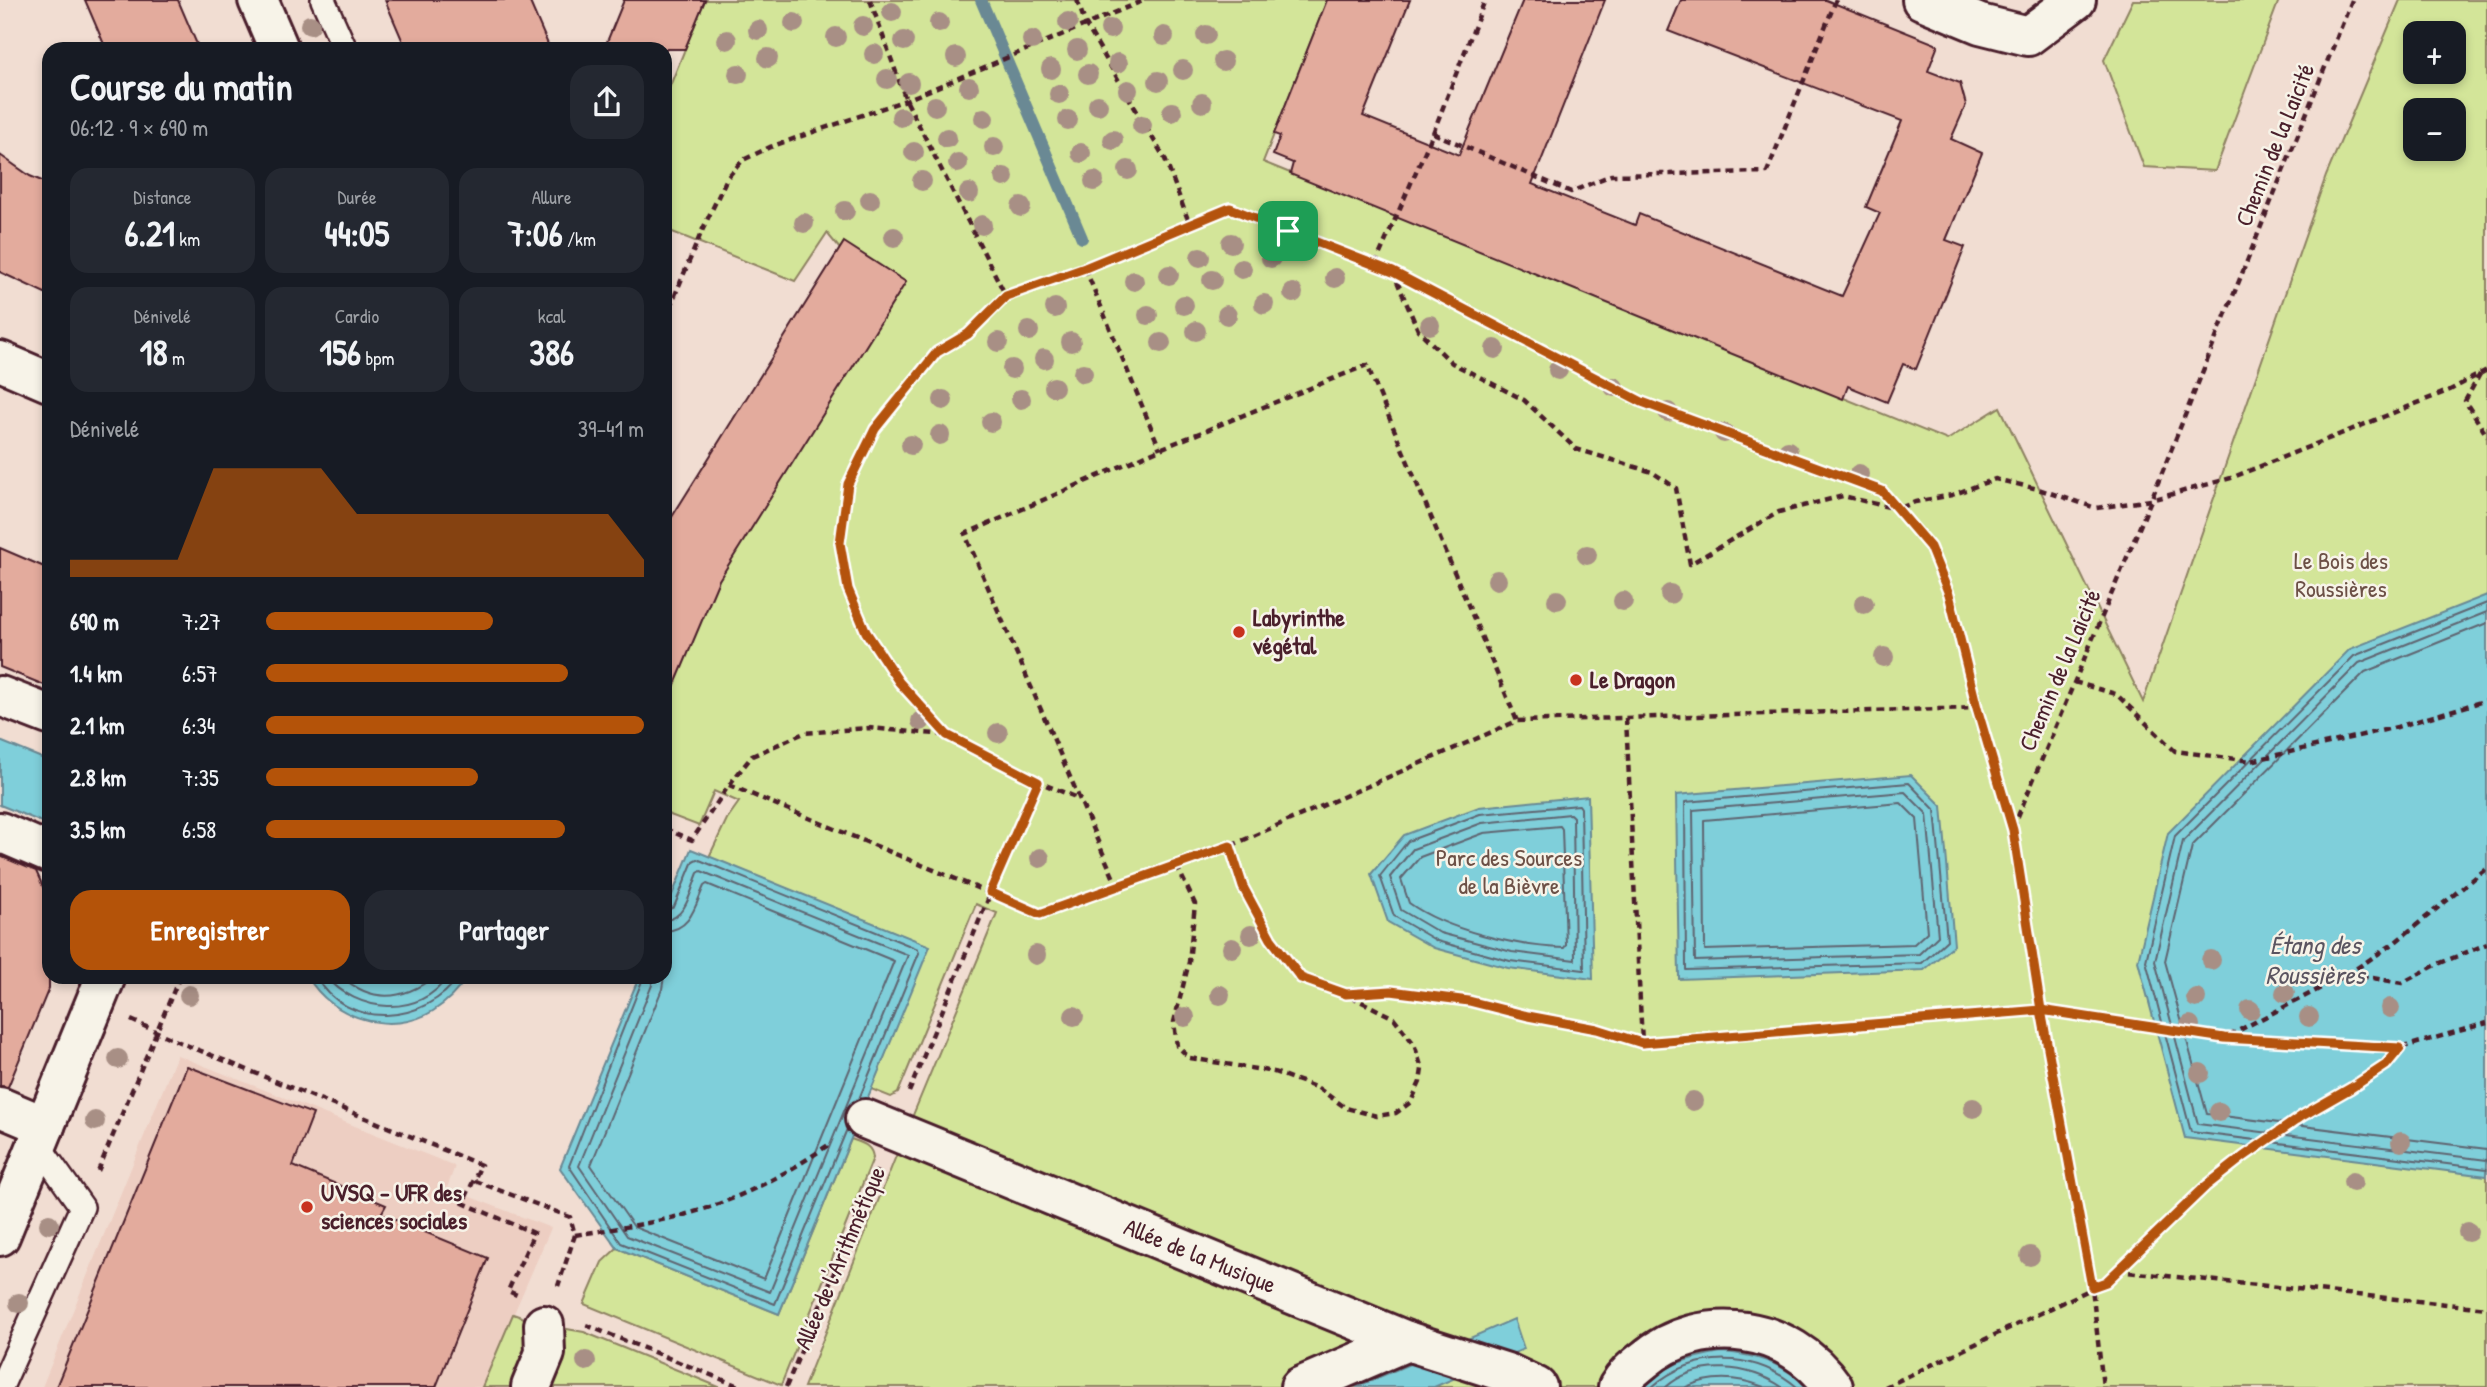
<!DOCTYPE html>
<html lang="fr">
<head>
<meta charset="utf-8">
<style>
	body { margin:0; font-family:"Patrick Hand",sans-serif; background:#242831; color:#f1f3f6; height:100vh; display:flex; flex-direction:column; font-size:26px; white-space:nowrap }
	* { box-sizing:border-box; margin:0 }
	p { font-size:23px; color:#9ea1a6 }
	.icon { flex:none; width:38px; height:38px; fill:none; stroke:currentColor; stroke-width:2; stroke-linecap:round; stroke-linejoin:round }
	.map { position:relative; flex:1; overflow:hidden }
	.panel { position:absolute; left:42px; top:42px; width:630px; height:942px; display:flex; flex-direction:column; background:#171b24; border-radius:21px; box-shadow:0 4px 10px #0003 }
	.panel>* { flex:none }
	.fabs { position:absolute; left:2403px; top:21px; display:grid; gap:14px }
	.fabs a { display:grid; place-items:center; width:63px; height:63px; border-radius:14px; background:#171b24; box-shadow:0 4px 10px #0003; font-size:35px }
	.pin { position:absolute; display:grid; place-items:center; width:60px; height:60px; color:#fff; margin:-30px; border-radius:14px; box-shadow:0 4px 10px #0006 }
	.round { display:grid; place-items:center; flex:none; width:74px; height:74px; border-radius:21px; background:#242831 }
	.headline { display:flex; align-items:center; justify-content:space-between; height:119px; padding:0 28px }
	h1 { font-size:38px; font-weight:700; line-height:52px }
	.figures { display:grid; grid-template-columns:repeat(3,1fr); gap:10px; height:119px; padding:7px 28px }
	.figures div { display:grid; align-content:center; border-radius:18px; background:#242831; text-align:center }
	.figures b { font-size:35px; font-weight:700 }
	.figures small { font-size:19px; font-weight:400 }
	.figures p { font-size:19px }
	.chart { height:196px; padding:14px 28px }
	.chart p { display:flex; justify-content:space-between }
	.chart svg { width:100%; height:126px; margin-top:7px; fill:#b45309; opacity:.7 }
	.cta { display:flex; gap:14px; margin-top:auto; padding:14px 28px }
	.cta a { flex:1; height:80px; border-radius:21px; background:#b45309; color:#fff; font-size:28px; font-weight:700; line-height:80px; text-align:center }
	.cta a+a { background:#242831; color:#f1f3f6 }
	ul { padding:0 28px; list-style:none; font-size:23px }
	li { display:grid; grid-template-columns:112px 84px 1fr; align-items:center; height:52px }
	li i { height:18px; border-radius:9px; background:#b45309 }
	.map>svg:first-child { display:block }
	.built { fill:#edcec2 }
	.green { fill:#d3e599; stroke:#8e8262; stroke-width:2; fill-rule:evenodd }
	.water { fill:#7fcfda; stroke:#6a8994; stroke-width:2 }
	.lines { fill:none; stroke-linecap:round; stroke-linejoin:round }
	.shore { stroke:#5f6571; stroke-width:2 }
	.stream { stroke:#6a8994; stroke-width:12 }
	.building { fill:#e3ab9d; stroke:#4a1f2b; stroke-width:2 }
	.lane-casing { stroke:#4a1f2b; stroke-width:28 }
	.street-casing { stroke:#4a1f2b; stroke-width:44 }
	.secondary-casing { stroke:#4a1f2b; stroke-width:44 }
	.path { stroke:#4a1f2b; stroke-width:4.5; stroke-dasharray:7 5; stroke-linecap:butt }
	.lane { stroke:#f7f3e8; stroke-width:23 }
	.street { stroke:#f7f3e8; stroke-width:38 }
	.secondary { stroke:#f7f3e8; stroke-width:38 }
	.tree { fill:#a88f85 }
	.route-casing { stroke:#fff; stroke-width:14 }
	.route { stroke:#b45309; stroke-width:9 }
	.poi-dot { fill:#c8321e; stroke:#f7f3e8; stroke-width:2.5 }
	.labels { text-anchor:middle; stroke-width:5; stroke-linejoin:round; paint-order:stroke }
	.street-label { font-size:24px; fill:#4a1f2b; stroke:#f7f3e8 }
	.park-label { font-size:24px; fill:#6c5046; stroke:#f7f3e8 }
	.poi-label { font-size:24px; font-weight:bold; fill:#4a1f2b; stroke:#f7f3e8; text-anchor:start }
	.water-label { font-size:26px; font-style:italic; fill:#5a5460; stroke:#f7f3e8 }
</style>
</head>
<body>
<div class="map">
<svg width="2487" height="1387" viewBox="0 0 2487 1387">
	<rect width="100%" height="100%" fill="#f1ddd2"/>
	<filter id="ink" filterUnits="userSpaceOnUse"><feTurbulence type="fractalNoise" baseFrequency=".0143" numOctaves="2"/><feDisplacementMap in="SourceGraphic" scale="14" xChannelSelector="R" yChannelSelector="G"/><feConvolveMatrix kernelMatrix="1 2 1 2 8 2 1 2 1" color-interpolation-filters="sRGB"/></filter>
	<g filter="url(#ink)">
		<path class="built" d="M177,1055L455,1166L447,1188L551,1228L482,1387H42Z"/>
		<g class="green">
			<path d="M705,0H1327L1263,162L1947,440L2000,407L2143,702L2326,176L2400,0H2487V1387H804L896,1156L997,913L976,904L898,1093L891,1097L871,1089L929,946L709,857L727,819L739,802L714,791L699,826L665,813V702L840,249L827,233L795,281L665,229V98ZM2415,33H2454V72H2415ZM2415,110H2454V149H2415Z"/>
			<path d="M2133,0H2279L2215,171L2144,167L2104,60Z"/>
			<path d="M851,1139C862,1143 872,1145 873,1158L781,1385L584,1304L602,1262L617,1248L779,1314Z"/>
			<path d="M513,1314L544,1325L584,1332L719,1387H482Z"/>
		</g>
		<g class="water">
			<path d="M2487,595V1176L2185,1138L2138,961L2168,833L2350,649Z"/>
			<path d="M0,741L49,761V825L0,805Z"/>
			<path d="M1911,775L1942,806L1954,945L1924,970L1679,979L1676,795Z"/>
			<path d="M1588,796L1593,979L1508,968L1434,948L1388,922L1371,874L1404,835L1479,807Z"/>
			<path d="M691,849L930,946L779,1314L617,1248L560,1168L639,977L665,976V912Z"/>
			<path d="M308,977H467C458,991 447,1002 433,1011C391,1037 331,1018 308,977Z"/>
			<path d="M1514,1319L1524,1349L1434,1387H1356Z"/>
			<path d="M1721,1352C1753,1354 1784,1362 1806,1387H1641C1668,1364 1686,1358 1721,1352Z"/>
		</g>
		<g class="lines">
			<g class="shore">
				<path d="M2487,603L2354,656L2175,836L2146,961L2191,1132L2487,1169"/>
				<path d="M2487,612L2359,663L2183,841L2155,961L2198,1124L2487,1160"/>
				<path d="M2487,623L2365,672L2192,846L2165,961L2207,1114L2487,1149"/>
				<path d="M1909,783L1935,810L1947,940L1922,963L1686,970L1685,802Z"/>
				<path d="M1905,792L1927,814L1938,936L1919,954L1695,961L1693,810Z"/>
				<path d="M1901,803L1917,819L1927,932L1914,944L1705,950L1704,820Z"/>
				<path d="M1579,805L1581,808L1584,970L1510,961L1437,941L1394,916L1380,876L1408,841L1480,814Z"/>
				<path d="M1570,814L1573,817L1575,960L1512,952L1440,933L1401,910L1390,877L1413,849L1482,823Z"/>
				<path d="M1560,826L1562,829L1566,945L1564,948C1518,947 1446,930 1409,903L1401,879L1420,857L1484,833Z"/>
				<path d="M665,911L674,907L693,861L697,859L918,949L919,953L859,1099"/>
				<path d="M316,976C346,1031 426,1025 459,976"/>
				<path d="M326,976C356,1013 420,1019 448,976"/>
				<path d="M341,976C372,1004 403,1001 435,976"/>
				<path d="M644,976L569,1166L621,1243L775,1304L847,1129"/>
				<path d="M653,976L652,985L579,1166L627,1236L770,1292L908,955L701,871L698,873C691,890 686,919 665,920"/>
				<path d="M664,976L662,989L591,1165L634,1227L764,1279L894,961L707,884L704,886C695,906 691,930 665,931"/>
				<path d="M1652,1387C1695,1350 1754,1351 1797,1387"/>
				<path d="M1666,1387C1698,1359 1749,1365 1782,1387"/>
				<path d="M1686,1387C1712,1375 1738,1377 1764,1387"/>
			</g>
			<path class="stream" d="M981,0L1082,238"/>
		</g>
		<g class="building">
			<path d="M85,0H178L199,49H106Z"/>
			<path d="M385,0H529L550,49H406Z"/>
			<path d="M624,0H705L685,49H604Z"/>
			<path d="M1327,0H1410L1363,116L1459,155L1523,0H1605L1532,184L1635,225L1639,214L1842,296L1880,213L1866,207L1902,121L1668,31L1681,0H1826L1938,45L1928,71L1960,83L1966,105L1951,139L1982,153L1946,240L1965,247L1916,369L1903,364L1887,402L1848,386L1843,399L1290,174L1293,163L1273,155L1280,136L1274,134Z"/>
			<path d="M0,155L30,176L49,184V295L0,272Z"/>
			<path d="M844,242L906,282L719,580L665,708V528Z"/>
			<path d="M0,548L49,569V687L0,667Z"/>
			<path d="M0,856L36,871L49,900V988L8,1087L0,1086Z"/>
			<path d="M187,1066L313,1114L293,1166L386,1205L381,1214L488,1258L436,1387H56Z"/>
		</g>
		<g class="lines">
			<g class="lane-casing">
				<g id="lane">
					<path d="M323,0L345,49"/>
					<path d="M1,1387L82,1207L38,1145"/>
				</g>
			</g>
			<g class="street-casing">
				<g id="street">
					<path d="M1922,0L1980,24L2028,36L2076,0"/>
					<path d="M0,361L49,382"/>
					<path d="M0,696L49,715"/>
					<path d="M0,832L49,853"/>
					<path d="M0,1107L45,1126"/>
					<path d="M865,1119L1407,1341L1507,1373L1537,1387"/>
					<path d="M531,1387L545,1353L544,1325"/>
					<path d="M1300,1387L1407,1341"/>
					<path d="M1618,1387C1625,1375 1634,1368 1644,1360C1702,1311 1791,1325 1833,1387"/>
				</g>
			</g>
			<g class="secondary-casing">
				<g id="secondary">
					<path d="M258,0L279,49"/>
					<path d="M0,1236L106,976"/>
				</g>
			</g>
			<g class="path">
				<path d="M870,0L906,100L1006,296"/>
				<path d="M1077,0L1086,25L1165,159L1190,225"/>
				<path d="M1433,133L1571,192L1611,175L1767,172L1836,0"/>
				<path d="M1375,265L1433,133L1485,0"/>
				<path d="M1085,268L1160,449"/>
				<path d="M1394,272L1642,402L1882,491L1897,509L1915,502L1952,495L1995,479L2038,489L2096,508L2151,500L2231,478L2450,390L2487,370"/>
				<path d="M665,319L701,233L727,178L743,160L770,147L906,100L1145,0"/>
				<path d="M2480,374L2465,401L2487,436"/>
				<path d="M2074,682L2116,694L2175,751L2251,761L2397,727L2487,700"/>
				<path d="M1626,718L1642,1043"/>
				<path d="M947,735L899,682L866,632L848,589L840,543L848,484L875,429L937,352L968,335L1006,296L1085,268L1230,208L1393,272L1418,330L1452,363L1524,400L1576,449L1652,472L1676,488L1690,564L1779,512L1843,496L1897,509L1930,547L1949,594L1977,708"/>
				<path d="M729,785L1040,914L1230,846L1517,721L1977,708L2013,830L2041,1010L2092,1287L2103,1387"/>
				<path d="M2013,828L2151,500L2352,0"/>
				<path d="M665,829L692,840L729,785L752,756L804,733L869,728L947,735L1038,782L1078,798"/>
				<path d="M1230,846L1243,887L1271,938L1301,978L1346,994L1391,991L1469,1001L1528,1016L1597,1029L1642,1043L2041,1010L2224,1038L2348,974L2393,944L2487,868"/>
				<path d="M1177,866L1195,904L1189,962L1174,1022L1177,1046L1190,1058L1274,1072L1318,1088L1346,1108L1377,1116L1396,1113L1411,1102L1420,1082L1422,1069L1414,1044L1394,1018L1350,996"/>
				<path d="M1118,888L965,534L1160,449L1367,365L1517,721"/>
				<path d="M2349,974L2402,983L2438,964L2487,944"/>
				<path d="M131,1020L179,1042L481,1165L463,1203L534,1233L508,1291L517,1295"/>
				<path d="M2226,1038L2399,1048"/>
				<path d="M909,1092L991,892L1038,782"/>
				<path d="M98,1171L180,976"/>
				<path d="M475,1181L570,1217L575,1235L558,1286"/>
				<path d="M575,1235C605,1230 636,1226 666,1219C725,1207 782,1178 831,1143"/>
				<path d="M2117,1271L2487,1308"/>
				<path d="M586,1325L741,1387"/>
				<path d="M786,1387L878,1168"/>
				<path d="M1885,1387L2106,1282L2206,1186L2243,1157L2302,1116L2351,1088L2386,1064L2400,1048L2487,1023"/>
			</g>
			<use href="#lane" class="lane"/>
			<use href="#street" class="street"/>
			<use href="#secondary" class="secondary"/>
		</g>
		<g class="tree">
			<circle cx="892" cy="12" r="10"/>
			<circle cx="1068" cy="22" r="10"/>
			<circle cx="794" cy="23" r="10"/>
			<circle cx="939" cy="23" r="10"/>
			<circle cx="310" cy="25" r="10"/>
			<circle cx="863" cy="26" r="10"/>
			<circle cx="1110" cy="29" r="10"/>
			<circle cx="758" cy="30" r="10"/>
			<circle cx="1206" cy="35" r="10"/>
			<circle cx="1164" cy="36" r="10"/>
			<circle cx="836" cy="37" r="10"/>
			<circle cx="727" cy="40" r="10"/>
			<circle cx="1032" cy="40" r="10"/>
			<circle cx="904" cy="41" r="10"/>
			<circle cx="1077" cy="50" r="10"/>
			<circle cx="874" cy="54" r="10"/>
			<circle cx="956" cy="57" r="10"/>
			<circle cx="768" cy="58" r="10"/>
			<circle cx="1223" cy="61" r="10"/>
			<circle cx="1118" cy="63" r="10"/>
			<circle cx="1051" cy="69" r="10"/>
			<circle cx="1183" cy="70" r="10"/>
			<circle cx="738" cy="74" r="10"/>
			<circle cx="1088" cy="74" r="10"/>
			<circle cx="887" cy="79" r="10"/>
			<circle cx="1158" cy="81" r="10"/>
			<circle cx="909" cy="83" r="10"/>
			<circle cx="969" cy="87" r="10"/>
			<circle cx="1128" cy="90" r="10"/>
			<circle cx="1059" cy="94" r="10"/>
			<circle cx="1202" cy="103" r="10"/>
			<circle cx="1098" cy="105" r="10"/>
			<circle cx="935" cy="106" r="10"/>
			<circle cx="1172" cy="112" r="10"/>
			<circle cx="901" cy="117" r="10"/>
			<circle cx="984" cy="118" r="10"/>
			<circle cx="1068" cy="120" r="10"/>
			<circle cx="1142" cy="125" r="10"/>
			<circle cx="947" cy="138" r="10"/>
			<circle cx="1113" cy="140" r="10"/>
			<circle cx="994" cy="147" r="10"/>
			<circle cx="914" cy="152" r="10"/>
			<circle cx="1081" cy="153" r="10"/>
			<circle cx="958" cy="163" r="10"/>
			<circle cx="1128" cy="170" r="10"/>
			<circle cx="1004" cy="177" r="10"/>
			<circle cx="922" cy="181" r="10"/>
			<circle cx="1094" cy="181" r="10"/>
			<circle cx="969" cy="193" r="10"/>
			<circle cx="870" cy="200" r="10"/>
			<circle cx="1021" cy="207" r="10"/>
			<circle cx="845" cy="211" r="10"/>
			<circle cx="804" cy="223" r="10"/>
			<circle cx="982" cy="225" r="10"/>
			<circle cx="894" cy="237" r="10"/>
			<circle cx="1231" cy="243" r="10"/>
			<circle cx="1200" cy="257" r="10"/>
			<circle cx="1271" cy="258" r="10"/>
			<circle cx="1242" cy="269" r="10"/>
			<circle cx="1169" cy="275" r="10"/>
			<circle cx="1335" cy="278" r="10"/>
			<circle cx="1212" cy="280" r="10"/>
			<circle cx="1134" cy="281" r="10"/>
			<circle cx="1293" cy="293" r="10"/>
			<circle cx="1264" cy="304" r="10"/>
			<circle cx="1184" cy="305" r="10"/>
			<circle cx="1055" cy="308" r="10"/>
			<circle cx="1148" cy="315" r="10"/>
			<circle cx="1227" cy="315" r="10"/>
			<circle cx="1430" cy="325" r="10"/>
			<circle cx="1029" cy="331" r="10"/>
			<circle cx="1196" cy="331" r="10"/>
			<circle cx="998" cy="342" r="10"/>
			<circle cx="1071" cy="342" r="10"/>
			<circle cx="1161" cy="343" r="10"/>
			<circle cx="1495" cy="349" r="10"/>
			<circle cx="1044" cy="359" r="10"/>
			<circle cx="1012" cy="369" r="10"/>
			<circle cx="1558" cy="370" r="10"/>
			<circle cx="1083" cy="373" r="10"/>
			<circle cx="1054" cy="387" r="10"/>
			<circle cx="1614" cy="387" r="10"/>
			<circle cx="1021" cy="399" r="10"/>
			<circle cx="943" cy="400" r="10"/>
			<circle cx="1668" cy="412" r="10"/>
			<circle cx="991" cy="422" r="10"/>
			<circle cx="1724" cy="433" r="10"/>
			<circle cx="940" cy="435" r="10"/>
			<circle cx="911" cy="445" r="10"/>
			<circle cx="1788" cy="451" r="10"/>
			<circle cx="1859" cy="474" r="10"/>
			<circle cx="1587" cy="555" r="10"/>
			<circle cx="1497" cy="580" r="10"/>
			<circle cx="1670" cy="594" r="10"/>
			<circle cx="1557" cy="600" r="10"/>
			<circle cx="1623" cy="601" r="10"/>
			<circle cx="1864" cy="604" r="10"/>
			<circle cx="1884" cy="657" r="10"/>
			<circle cx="921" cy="721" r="10"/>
			<circle cx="998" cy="733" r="10"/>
			<circle cx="1040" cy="858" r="10"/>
			<circle cx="1251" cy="935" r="10"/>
			<circle cx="1232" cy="948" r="10"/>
			<circle cx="1036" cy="955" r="10"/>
			<circle cx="2211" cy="960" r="10"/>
			<circle cx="2285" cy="993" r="10"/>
			<circle cx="189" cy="995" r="10"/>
			<circle cx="1220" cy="995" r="10"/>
			<circle cx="2196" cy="998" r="10"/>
			<circle cx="2390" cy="1008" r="10"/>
			<circle cx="2250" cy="1010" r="10"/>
			<circle cx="1074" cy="1016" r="10"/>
			<circle cx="1185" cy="1017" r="10"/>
			<circle cx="2309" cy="1017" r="10"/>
			<circle cx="2190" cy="1025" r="10"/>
			<circle cx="118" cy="1059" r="10"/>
			<circle cx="2200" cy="1073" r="10"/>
			<circle cx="1693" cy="1101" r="10"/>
			<circle cx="1973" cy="1108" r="10"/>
			<circle cx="2219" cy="1112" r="10"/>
			<circle cx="95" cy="1121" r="10"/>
			<circle cx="2401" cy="1142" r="10"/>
			<circle cx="2353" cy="1182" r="10"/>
			<circle cx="49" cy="1224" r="10"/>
			<circle cx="2468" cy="1232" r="10"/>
			<circle cx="2030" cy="1256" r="10"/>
			<circle cx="19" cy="1303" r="10"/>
			<circle cx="586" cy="1361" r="10"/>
		</g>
	</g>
	<g class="lines" filter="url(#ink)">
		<g class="route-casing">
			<path id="route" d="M1288,231L1230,208L1085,268L1006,296L968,334L937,352L875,429L848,484L840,543L848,589L866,632L899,682L947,735L1038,782L990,892L1040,914L1230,846L1243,887L1271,939L1301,978L1346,994L1391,991L1469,1001L1528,1016L1597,1029L1642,1043L2041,1010L2092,1287L2106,1282L2206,1186L2243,1157L2302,1116L2351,1088L2386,1065L2400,1048L2224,1038L2041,1010L2013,830L1977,708L1949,594L1930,547L1882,491L1642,402L1393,272L1288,231"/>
		</g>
		<use href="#route" class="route"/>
	</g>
	<g class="poi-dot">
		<circle cx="1239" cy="632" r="7"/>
		<circle cx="1576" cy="680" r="7"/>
		<circle cx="307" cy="1207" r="7"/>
	</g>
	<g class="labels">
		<g class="street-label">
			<text transform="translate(2275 145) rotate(-68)" y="8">Chemin de la Laicité</text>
			<text transform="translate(2060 670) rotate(-67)" y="8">Chemin de la Laicité</text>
			<text transform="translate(1200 1256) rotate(22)" y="8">Allée de la Musique</text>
			<text transform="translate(840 1258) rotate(-67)" y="8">Allée de l'Arithmétique</text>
		</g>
		<g class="park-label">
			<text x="2341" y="569">Le Bois des<tspan x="2341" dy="28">Roussières</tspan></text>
			<text x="1509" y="866">Parc des Sources<tspan x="1509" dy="28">de la Bièvre</tspan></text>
		</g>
		<g class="poi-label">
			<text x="1253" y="626">Labyrinthe<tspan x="1253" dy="28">végétal</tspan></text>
			<text x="1590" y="688">Le Dragon</text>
			<text x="321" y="1201">UVSQ - UFR des<tspan x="321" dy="28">sciences sociales</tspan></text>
		</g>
		<g class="water-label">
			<text x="2315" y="954">Étang des<tspan x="2315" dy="30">Roussières</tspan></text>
		</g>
	</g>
</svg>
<div class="fabs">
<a>+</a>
<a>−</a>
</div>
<div class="pin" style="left:1288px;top:231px;background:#1e9e55"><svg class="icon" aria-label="arrive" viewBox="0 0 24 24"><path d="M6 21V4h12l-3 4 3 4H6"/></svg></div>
<section class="panel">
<div class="headline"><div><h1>Course du matin</h1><p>06:12 · 9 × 690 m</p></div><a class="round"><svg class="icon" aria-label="share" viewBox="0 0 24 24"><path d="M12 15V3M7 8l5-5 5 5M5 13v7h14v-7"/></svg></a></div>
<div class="figures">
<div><p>Distance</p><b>6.21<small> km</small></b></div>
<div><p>Durée</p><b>44:05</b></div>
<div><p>Allure</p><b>7:06<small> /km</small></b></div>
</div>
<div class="figures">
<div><p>Dénivelé</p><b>18<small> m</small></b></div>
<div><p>Cardio</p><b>156<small> bpm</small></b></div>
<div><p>kcal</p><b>386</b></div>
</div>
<div class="chart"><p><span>Dénivelé</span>39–41 m</p>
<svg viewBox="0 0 160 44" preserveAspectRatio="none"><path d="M0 44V38L10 38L20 38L30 38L40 6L50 6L60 6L70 6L80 22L90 22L100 22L110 22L120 22L130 22L140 22L150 22L160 38V44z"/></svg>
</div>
<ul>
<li><b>690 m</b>7:27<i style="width:60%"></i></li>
<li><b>1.4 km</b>6:57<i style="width:80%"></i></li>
<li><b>2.1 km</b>6:34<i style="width:100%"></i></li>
<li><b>2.8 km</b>7:35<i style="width:56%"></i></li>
<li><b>3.5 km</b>6:58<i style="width:79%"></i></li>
</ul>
<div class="cta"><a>Enregistrer</a><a>Partager</a></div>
</section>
</div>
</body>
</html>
